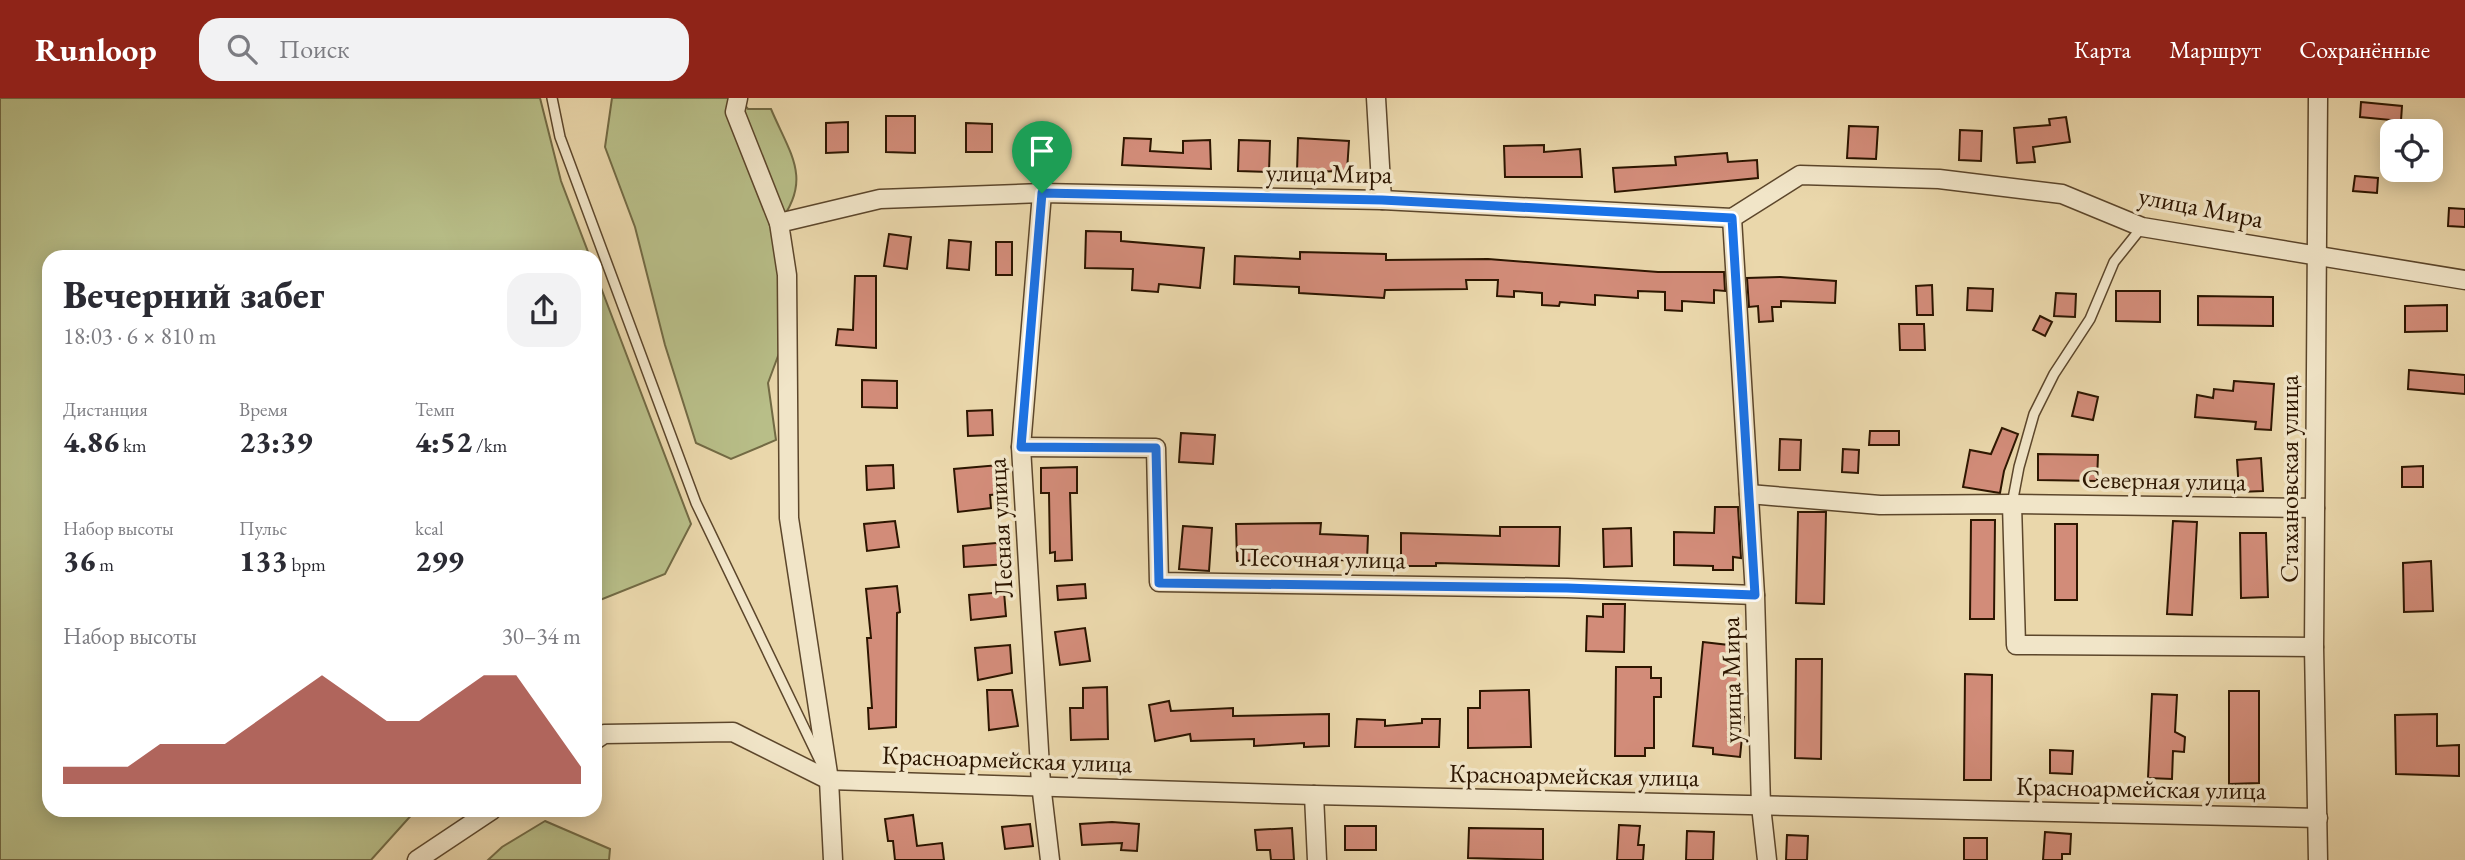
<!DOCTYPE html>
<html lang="ru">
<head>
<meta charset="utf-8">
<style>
	body { margin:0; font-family:"EB Garamond",serif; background:#f2f2f3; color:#2b2b33; height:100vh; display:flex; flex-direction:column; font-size:26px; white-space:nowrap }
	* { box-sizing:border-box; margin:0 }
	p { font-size:23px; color:#7c7c81 }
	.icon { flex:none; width:38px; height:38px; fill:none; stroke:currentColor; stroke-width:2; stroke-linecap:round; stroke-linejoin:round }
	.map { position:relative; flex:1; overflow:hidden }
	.panel { position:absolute; left:42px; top:152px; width:560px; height:567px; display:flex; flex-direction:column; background:#fff; border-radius:21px; box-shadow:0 4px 18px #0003 }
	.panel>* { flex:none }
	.tools { position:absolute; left:2380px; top:21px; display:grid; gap:14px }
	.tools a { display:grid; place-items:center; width:63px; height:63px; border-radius:14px; background:#fff; box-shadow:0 4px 18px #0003; font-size:35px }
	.pin { position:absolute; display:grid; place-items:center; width:60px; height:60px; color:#fff; margin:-72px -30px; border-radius:50% 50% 50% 0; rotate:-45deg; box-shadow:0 0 7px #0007 }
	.pin .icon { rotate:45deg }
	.round { display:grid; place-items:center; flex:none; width:74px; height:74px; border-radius:21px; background:#f2f2f3 }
	.overview { display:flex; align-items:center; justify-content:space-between; height:119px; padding:0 21px }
	h1 { font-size:38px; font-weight:800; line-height:52px }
	.stats { display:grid; grid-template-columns:repeat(3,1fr); gap:10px; height:119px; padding:7px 21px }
	.stats div { display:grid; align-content:center }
	.stats b { font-size:30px; font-weight:800 }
	.stats small { font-size:19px; font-weight:400 }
	.stats p { font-size:19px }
	.chart { height:196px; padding:14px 21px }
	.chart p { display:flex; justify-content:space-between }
	.chart svg { width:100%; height:126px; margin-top:7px; fill:#8f2418; opacity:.7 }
	header { display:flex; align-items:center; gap:42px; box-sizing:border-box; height:98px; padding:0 35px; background:#8f2418; color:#fff }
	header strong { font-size:33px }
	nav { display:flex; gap:38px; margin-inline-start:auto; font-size:24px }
	.search { width:490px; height:63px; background:#f2f2f3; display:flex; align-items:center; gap:18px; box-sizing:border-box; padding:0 24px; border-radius:21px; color:#7c7c81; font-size:26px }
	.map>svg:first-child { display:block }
	.green { fill:#b8be88; stroke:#726a44; stroke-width:2 }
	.building { fill:#d28c79; stroke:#2d1600; stroke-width:2 }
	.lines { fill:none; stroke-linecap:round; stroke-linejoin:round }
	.lane-casing { stroke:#5c462b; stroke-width:12 }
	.street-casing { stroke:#5c462b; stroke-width:21 }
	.lane { stroke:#f1e5c8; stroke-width:9 }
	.street { stroke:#f1e5c8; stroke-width:18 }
	.route-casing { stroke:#fff; stroke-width:14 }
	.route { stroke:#1a73e8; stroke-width:9 }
	.labels { text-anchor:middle; stroke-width:7; stroke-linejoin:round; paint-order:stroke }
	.street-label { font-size:26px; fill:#2d1600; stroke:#f1e5c8 }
</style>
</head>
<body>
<header>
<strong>Runloop</strong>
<div class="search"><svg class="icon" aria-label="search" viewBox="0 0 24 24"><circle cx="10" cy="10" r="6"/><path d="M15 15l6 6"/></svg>Поиск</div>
<nav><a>Карта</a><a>Маршрут</a><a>Сохранённые</a></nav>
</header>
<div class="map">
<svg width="2465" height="762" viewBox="0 0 2465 762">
	<rect width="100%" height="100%" fill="#ead7ab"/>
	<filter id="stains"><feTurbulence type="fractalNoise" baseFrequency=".00286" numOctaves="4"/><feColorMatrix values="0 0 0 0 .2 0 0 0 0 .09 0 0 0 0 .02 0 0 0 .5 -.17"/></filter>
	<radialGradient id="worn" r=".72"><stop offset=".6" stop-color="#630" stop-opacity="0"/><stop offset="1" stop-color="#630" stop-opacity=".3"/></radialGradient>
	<g class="green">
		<path d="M0,0H540L561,83L590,159H49V712H416L371,762H0Z"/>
		<path d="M612,0H739L748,11H771C790,56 813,81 779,125L788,231L768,285L776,342L731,361L696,345L665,247L635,129L605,49Z"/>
		<path d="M595,174L691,426L665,476L595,504Z"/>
		<path d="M545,723L610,751L609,762H488L502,749Z"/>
	</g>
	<g class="building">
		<path d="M2361,4L2402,8L2401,23L2360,19Z"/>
		<path d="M886,18H915V55L886,54Z"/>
		<path d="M2066,19L2070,44L2033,49L2035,64L2017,65L2014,30L2050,27L2049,21Z"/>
		<path d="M848,24V54L826,55V25Z"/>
		<path d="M966,25L992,26V54H966Z"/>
		<path d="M1849,28L1878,29L1876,61L1847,60Z"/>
		<path d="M1032,29L1052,31L1048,60L1028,58Z"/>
		<path d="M1960,32L1982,33L1981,63L1959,62Z"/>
		<path d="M1124,40L1151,41L1150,53L1183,55V43L1210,42L1211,71L1122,67Z"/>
		<path d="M1298,40L1349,43L1347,73L1297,74Z"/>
		<path d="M1239,42L1270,43L1269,74L1238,73Z"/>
		<path d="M1544,47V54L1580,51L1582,79H1505L1504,48Z"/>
		<path d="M1727,55L1728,64L1757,62L1758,80L1615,94L1613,70L1676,67L1675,59Z"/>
		<path d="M2355,78L2378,80L2377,95L2353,93Z"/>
		<path d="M2449,110L2465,111V129L2448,128Z"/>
		<path d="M1086,133L1121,134V143L1204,150L1200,190L1159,186L1158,194L1132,192L1133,171L1085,170Z"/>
		<path d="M889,136L911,139L907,171L884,168Z"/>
		<path d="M949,142L971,144L969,172L947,170Z"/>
		<rect x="996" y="144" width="16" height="33"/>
		<path d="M1300,154L1386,156V162L1488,161L1658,174H1724L1725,193L1714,192V205L1682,203V213L1665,212V194L1638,193V200L1595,197V207L1560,204L1559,208L1542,207V195L1514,193V199L1497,198L1498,182H1466L1467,191L1385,192L1384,200L1299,195V189L1234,186L1235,158L1300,161Z"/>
		<path d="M855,178H876V250L836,247L838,231L853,232Z"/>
		<path d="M1780,179L1836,183L1835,205L1781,203V209H1772L1773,223L1759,224L1758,208L1749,209L1747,180Z"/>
		<path d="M1932,187L1933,217H1917L1916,188Z"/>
		<path d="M1968,190L1993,191L1992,213L1967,212Z"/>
		<path d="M2116,193H2160V224L2116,223Z"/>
		<path d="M2056,195L2076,196L2075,219L2054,218Z"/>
		<path d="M2198,198L2273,199V228L2198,227Z"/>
		<path d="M2447,207V233L2405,234V208Z"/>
		<path d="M2040,218L2052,224L2045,238L2033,232Z"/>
		<path d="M1899,226H1924L1925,252H1900Z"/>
		<path d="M2409,272L2465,277V296L2408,291Z"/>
		<path d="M862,282L897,283V310L862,309Z"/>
		<path d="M2234,283L2274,286L2271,332L2255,331L2256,324L2195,319L2197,297L2213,300L2214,291L2233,293Z"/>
		<path d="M2078,294L2098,299L2093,322L2072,318Z"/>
		<path d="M992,312L993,337L968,338L967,313Z"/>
		<path d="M2002,330L2018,336L2004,373L2000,395L1963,389L1970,352L1991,356Z"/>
		<path d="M1870,333H1899V347H1869Z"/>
		<path d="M1181,335L1215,337L1213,366L1179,364Z"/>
		<path d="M1780,341L1801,342L1800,372H1779Z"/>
		<path d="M1843,351L1859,352L1858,375L1842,374Z"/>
		<path d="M2038,356L2098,357L2097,383L2038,382Z"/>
		<path d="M2261,360L2263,393L2239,394L2237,362Z"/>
		<path d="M893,367L894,390L867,392L866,368Z"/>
		<path d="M999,367L1001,396L990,397L991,410L958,414L954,371Z"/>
		<path d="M2423,368V389H2402V369Z"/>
		<path d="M1077,369V395H1070L1072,462L1055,463V454L1050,455L1049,395H1041V370Z"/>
		<path d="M1715,409H1738L1741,460L1733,459V472H1713V468L1674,467V434L1714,435Z"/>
		<path d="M1798,414H1826L1824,506L1796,505Z"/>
		<path d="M1971,422H1995L1994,521H1970Z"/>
		<path d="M895,423L899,449L867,453L864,426Z"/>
		<path d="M2173,423L2197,424L2192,517L2167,516Z"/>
		<path d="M1321,425L1320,436L1368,438L1367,463L1266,460V462L1237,463L1236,426Z"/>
		<rect x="2055" y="426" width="22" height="76"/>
		<path d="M1183,428L1212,430L1209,473L1179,471Z"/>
		<path d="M1500,429H1560L1559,468L1436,465V468H1401V435L1500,438Z"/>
		<path d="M1631,430L1632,468L1604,469L1603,431Z"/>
		<path d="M2240,435H2266L2268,499L2241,500Z"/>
		<path d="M1007,444L1008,466L964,469L963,448Z"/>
		<path d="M2431,463L2433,513L2404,514L2403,465Z"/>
		<path d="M1085,486L1086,500L1058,502L1057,488Z"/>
		<path d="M897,488L900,514L897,515L896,629L869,631L868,610H872L867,540H871L866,491Z"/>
		<path d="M1004,494L1006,518L971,522L969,497Z"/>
		<path d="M1603,506H1625L1624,554L1586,553L1587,518L1603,519Z"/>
		<path d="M1085,530L1090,563L1060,567L1055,534Z"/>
		<path d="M1703,544L1737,548L1734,578H1741L1738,606H1742L1741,619H1744L1740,659L1713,656V650L1693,648Z"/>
		<path d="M1010,547L1012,575L978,582L975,550Z"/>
		<path d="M1796,561H1822L1821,661L1795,660Z"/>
		<path d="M1616,569H1651V580H1661V599H1654V650H1645V658H1615Z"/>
		<path d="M1965,576L1992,577L1991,682H1964Z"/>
		<path d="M1107,589L1108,641L1071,642L1070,610H1083V590Z"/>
		<path d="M987,592H1012L1018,628L989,632Z"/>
		<path d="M1529,592L1531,649L1468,650V610H1480V593Z"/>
		<path d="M2229,593H2259V685L2229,686Z"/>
		<path d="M2152,596L2177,597L2175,634L2185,639L2184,654L2173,653L2172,681L2148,680Z"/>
		<path d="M1169,603L1171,613L1233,610V618L1329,616V648L1304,649V645L1254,648V641L1191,643L1190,636L1155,643L1149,607Z"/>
		<path d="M2437,616V648L2459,647V678L2396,676L2395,617Z"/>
		<path d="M1357,621L1385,622V628L1422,625V621H1440L1439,649H1355Z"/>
		<path d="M2050,652L2073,653L2072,676L2050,675Z"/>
		<path d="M913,717L917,748L942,745L944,762H895L893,743H888L885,721Z"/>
		<path d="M1112,724L1139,726L1137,753L1121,752L1122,745L1082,747L1080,726Z"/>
		<path d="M1030,726L1033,748L1005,751L1002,729Z"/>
		<path d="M1619,727L1640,728L1638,747H1644L1643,762H1617Z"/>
		<rect x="1345" y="728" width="31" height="24"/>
		<path d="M1292,730L1294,762H1271L1270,752H1257L1255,732Z"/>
		<path d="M1469,730L1543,731V762L1468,760Z"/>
		<path d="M1687,733L1714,734L1713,762H1686Z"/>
		<path d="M2045,734L2071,736L2070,756H2062V762H2043Z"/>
		<path d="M1787,737L1808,738L1807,762H1786Z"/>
		<rect x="1964" y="740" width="23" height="22"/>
	</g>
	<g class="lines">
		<g class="lane-casing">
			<g id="lane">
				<path d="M552,0L560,39L696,405L821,665"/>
				<path d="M2012,406L2019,369L2034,316L2054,276L2090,221L2114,164L2142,129"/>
			</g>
		</g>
		<g class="street-casing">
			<g id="street">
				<path d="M738,0L735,14L779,125"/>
				<path d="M1376,0L1382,102"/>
				<path d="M2318,0L2314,549L2318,762"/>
				<path d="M1042,95L1021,349L1041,686L1050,762"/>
				<path d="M1732,120L1755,497L1761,708L1767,762"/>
				<path d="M1021,349L1156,350L1159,484L1567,490L1755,497"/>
				<path d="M1749,396L1880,407L2012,406L2016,547L2314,549"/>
				<path d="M2012,406L2315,410"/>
				<path d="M595,642L604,636L733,634L829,682L1314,697L2318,720"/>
				<path d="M1314,697L1317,762"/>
				<path d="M417,762L492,712"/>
				<path d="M833,762L829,682L789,420L787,177L779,125L880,101L1042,95L1382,102L1732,120L1800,77L1939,81L2062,96L2142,129L2465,182"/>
			</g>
		</g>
		<use href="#lane" class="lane"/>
		<use href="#street" class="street"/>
	</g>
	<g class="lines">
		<g class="route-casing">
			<path id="route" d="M1042,95L1382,102L1732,120L1755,497L1567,490L1159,485L1156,350L1021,349Z"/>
		</g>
		<use href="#route" class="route"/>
	</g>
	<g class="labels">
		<g class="street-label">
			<text transform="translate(1329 75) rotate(1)" y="9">улица Мира</text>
			<text transform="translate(2201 109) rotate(11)" y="9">улица Мира</text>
			<text transform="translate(2289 381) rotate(-90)" y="9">Стахановская улица</text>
			<text transform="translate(2164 382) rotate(1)" y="9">Северная улица</text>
			<text transform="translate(1000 430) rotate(-93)" y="9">Лесная улица</text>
			<text transform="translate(1322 460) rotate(1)" y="9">Песочная улица</text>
			<text transform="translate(1731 582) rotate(-91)" y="9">улица Мира</text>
			<text transform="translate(1007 661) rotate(2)" y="9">Красноармейская улица</text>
			<text transform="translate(1574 677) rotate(1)" y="9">Красноармейская улица</text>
			<text transform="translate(2141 690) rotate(1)" y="9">Красноармейская улица</text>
		</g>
	</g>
	<rect width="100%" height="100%" filter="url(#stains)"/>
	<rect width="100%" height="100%" fill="url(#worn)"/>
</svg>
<div class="tools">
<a><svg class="icon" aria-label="locate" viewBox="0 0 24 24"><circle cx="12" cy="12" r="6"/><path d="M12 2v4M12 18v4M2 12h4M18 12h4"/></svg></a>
</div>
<div class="pin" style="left:1042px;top:95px;background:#1e9e55"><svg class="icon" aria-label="arrive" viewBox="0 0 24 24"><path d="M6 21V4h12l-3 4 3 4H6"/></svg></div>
<section class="panel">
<div class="overview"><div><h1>Вечерний забег</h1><p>18:03 · 6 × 810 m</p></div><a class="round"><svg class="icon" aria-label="share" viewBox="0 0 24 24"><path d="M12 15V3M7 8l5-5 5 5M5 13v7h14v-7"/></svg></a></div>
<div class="stats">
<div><p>Дистанция</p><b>4.86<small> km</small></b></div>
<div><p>Время</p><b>23:39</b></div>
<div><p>Темп</p><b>4:52<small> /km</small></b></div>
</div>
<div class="stats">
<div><p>Набор высоты</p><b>36<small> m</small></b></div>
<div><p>Пульс</p><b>133<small> bpm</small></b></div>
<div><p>kcal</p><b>299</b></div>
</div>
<div class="chart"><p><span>Набор высоты</span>30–34 m</p>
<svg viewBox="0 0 160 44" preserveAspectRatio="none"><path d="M0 44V38L10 38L20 38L30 30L40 30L50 30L60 22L70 14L80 6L90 14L100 22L110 22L120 14L130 6L140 6L150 22L160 38V44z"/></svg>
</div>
</section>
</div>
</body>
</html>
